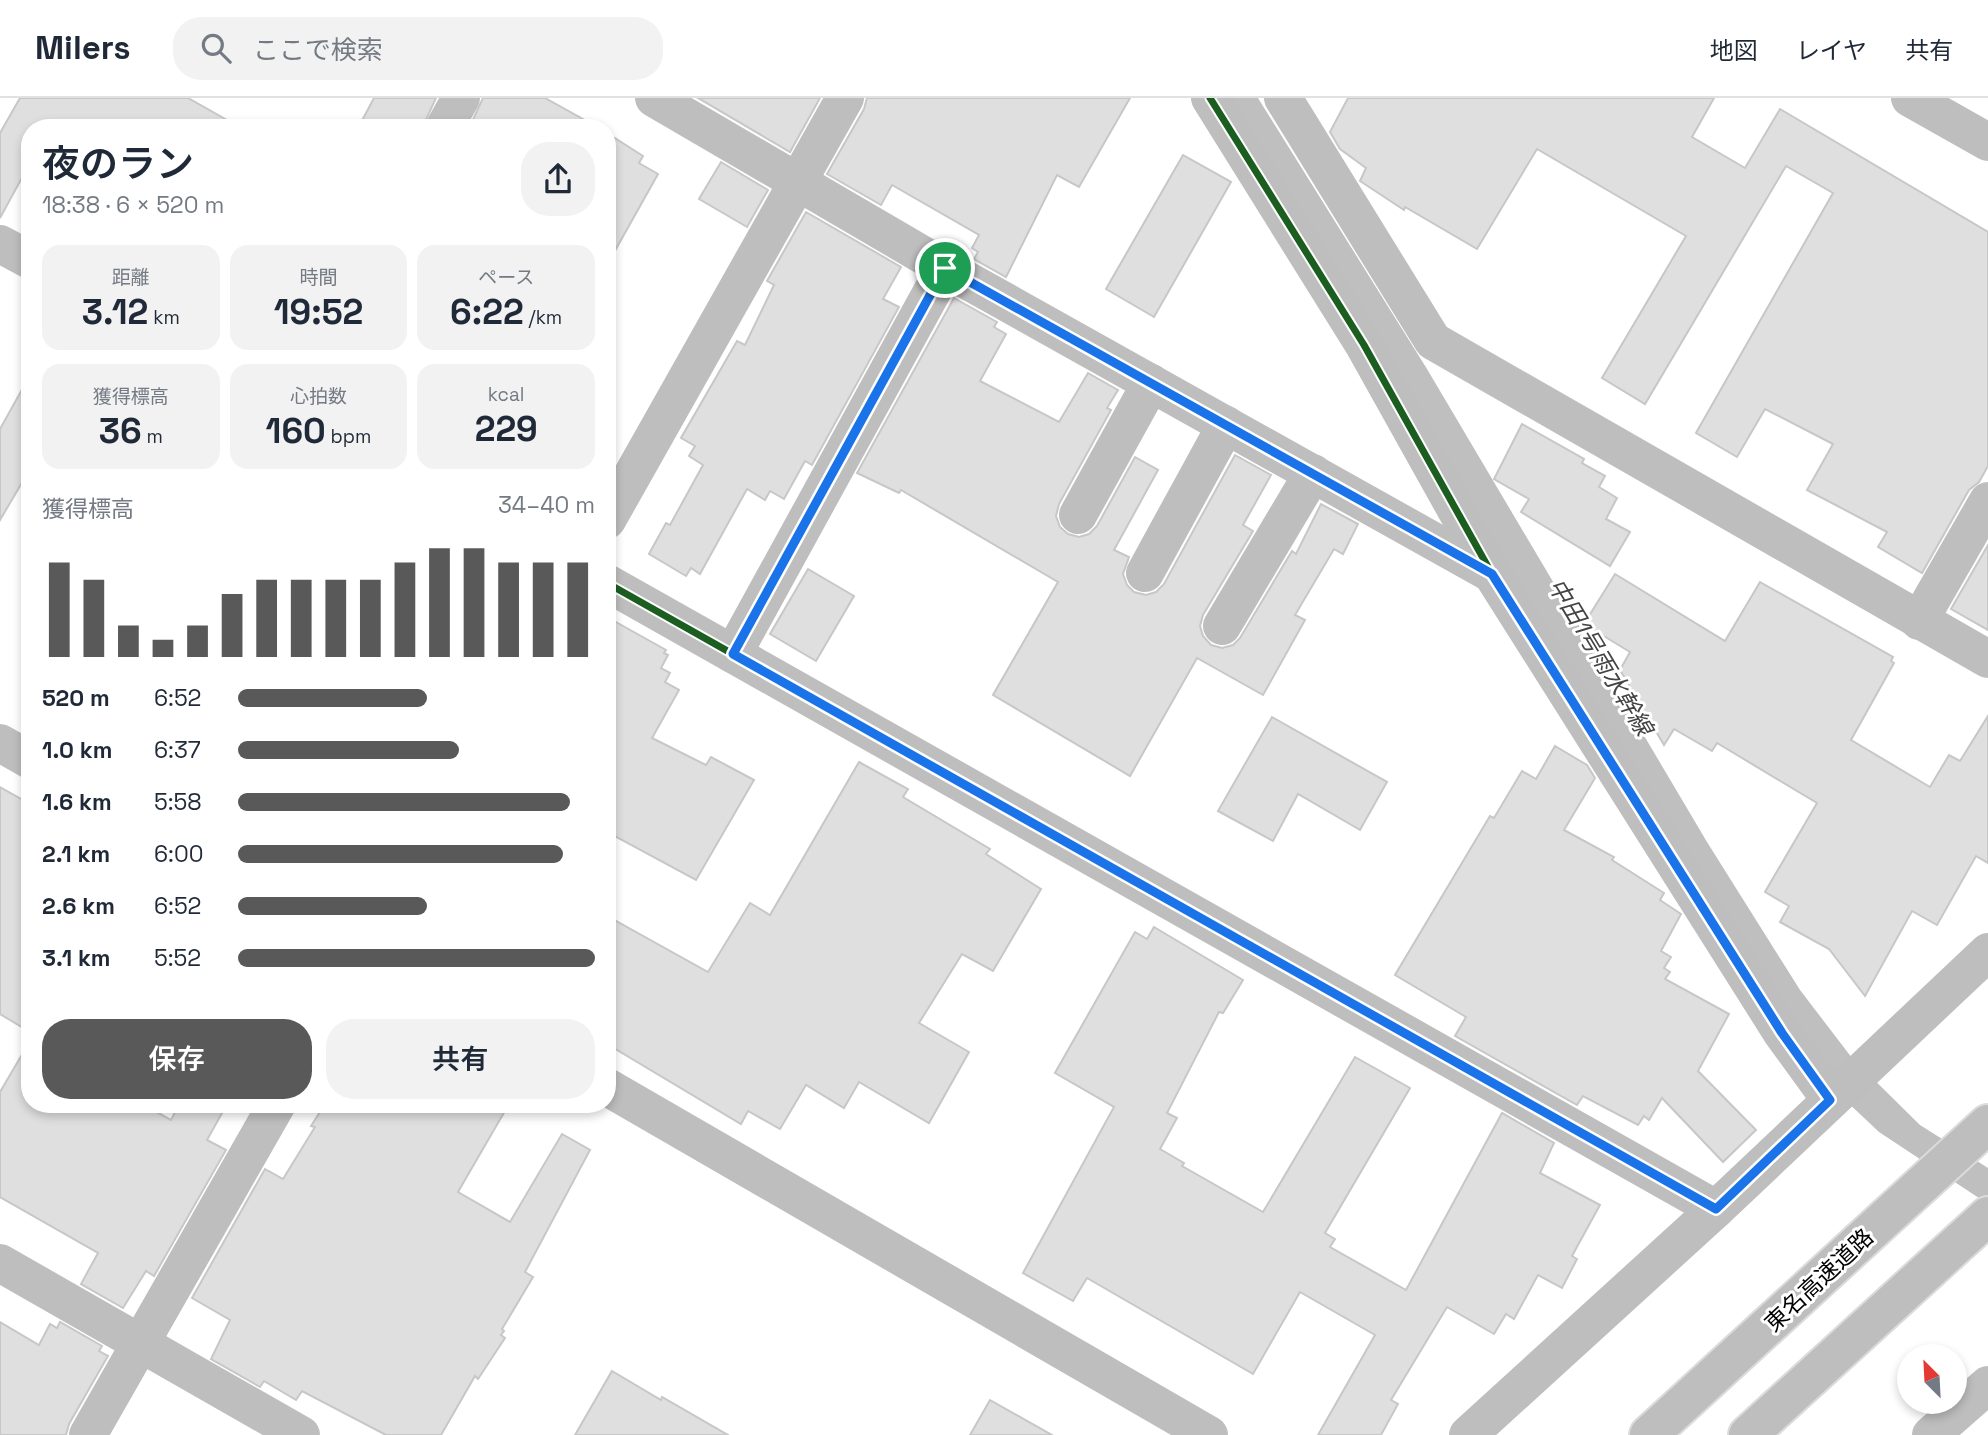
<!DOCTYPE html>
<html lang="ja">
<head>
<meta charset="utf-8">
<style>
	body { margin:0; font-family:"Space Grotesk","Noto Sans JP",sans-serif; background:#f2f2f3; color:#1f2937; height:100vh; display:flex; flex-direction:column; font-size:26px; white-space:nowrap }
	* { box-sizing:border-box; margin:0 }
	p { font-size:23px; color:#747a83 }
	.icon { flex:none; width:38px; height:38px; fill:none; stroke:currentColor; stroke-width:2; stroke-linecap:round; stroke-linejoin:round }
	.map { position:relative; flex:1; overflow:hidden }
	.drawer { position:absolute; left:21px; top:21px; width:595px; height:994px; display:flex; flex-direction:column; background:#fff; border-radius:28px; box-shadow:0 4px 10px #0003 }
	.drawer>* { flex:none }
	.needle { width:46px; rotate:336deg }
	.fabs { position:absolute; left:1897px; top:1246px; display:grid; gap:14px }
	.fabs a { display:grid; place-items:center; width:70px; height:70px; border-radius:50%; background:#fff; box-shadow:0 4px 10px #0003; font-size:35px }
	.pin { position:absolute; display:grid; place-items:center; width:60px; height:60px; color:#fff; margin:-30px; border:4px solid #fff; border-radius:50%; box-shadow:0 2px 7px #0007 }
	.round { display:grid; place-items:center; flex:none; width:74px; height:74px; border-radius:28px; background:#f2f2f3 }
	.overview { display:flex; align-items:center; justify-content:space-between; height:119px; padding:0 21px }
	h1 { font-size:38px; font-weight:600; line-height:52px }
	.stats { display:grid; grid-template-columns:repeat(3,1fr); gap:10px; height:119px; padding:7px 21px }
	.stats div { display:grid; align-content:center; border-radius:18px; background:#f2f2f3; text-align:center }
	.stats b { font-size:35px; font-weight:600 }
	.stats small { font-size:19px; font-weight:400 }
	.stats p { font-size:19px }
	.chart { height:196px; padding:14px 21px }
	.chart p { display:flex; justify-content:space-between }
	.chart svg { width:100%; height:126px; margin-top:7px; stroke:#595959; stroke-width:6 }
	.button { display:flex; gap:14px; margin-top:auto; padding:14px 21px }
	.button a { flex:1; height:80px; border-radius:28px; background:#595959; color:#fff; font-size:28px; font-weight:600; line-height:80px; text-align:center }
	.button a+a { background:#f2f2f3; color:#1f2937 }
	ul { padding:0 21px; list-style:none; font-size:23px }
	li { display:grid; grid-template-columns:112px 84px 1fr; align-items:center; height:52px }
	li i { height:18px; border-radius:9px; background:#595959 }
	header { display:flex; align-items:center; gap:42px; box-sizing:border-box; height:98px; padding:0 35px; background:#fff; border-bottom:2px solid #e0e1e3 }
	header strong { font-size:33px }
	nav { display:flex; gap:38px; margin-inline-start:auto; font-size:24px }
	.search { width:490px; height:63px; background:#f2f2f3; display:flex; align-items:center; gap:18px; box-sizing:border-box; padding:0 24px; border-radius:28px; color:#747a83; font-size:26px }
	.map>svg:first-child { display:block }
	.water { fill:#bfbfbf }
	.building { fill:#dfdfdf; stroke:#c7c7c7; stroke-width:2 }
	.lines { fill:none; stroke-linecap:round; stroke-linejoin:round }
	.highway-casing { stroke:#dbdbdb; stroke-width:42 }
	.street { stroke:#bebebe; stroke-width:38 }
	.highway { stroke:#bebebe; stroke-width:38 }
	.cycleway-casing { stroke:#fff; stroke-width:11 }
	.cycleway { stroke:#1b5e20; stroke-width:7 }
	.route-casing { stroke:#fff; stroke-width:14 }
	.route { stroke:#1a73e8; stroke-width:9 }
	.labels { text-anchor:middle; stroke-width:6; stroke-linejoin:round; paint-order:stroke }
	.street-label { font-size:23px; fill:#000; stroke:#fff }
	.water-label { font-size:24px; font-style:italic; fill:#444; stroke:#fff }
</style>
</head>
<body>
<header>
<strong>Milers</strong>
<div class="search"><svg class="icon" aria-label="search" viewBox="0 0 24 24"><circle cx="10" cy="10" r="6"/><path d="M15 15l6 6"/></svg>ここで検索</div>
<nav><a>地図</a><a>レイヤ</a><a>共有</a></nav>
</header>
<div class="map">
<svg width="1988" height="1337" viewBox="0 0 1988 1337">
	<rect width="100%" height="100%" fill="#fff"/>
	<path class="water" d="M1221,0H1258L1427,271L1707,744L1800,892L1852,960L1920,1027L1988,1070V1106L1879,1034L1825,983Z"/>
	<g class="building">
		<path d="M20,0H188L241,30H30V65L0,120V35Z"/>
		<path d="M374,0H436L422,30H358Z"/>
		<path d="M483,0H545L599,30H469Z"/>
		<path d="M698,0H820L790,54Z"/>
		<path d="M867,0H1130L1079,89L1057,77L1006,179L974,161L978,154L972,150L979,137L892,87L881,107L827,76L864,11Z"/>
		<path d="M1348,0H1714L1692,39L1745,70L1780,11L1988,134V368L1979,384L1969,392L1922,475L1878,449L1887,434L1807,392L1833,346L1765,311L1737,359L1696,335L1833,95L1786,68L1645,306L1602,280L1686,138L1537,51L1477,151L1405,109L1404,112L1360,83L1366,70L1340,51L1330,34Z"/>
		<path d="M607,35L643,58L639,65L658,76L607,167Z"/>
		<path d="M1183,57L1231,84L1154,219L1106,191Z"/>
		<path d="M721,64L768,92L747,129L699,101Z"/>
		<path d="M806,114L901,169L883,201L899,209L812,367L805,363L784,401L770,393L765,402L747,391L700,476L691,470L686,478L649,456L666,425L670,427L703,367L689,358L695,348L681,340L737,243L745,247L774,187L767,183Z"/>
		<path d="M954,200L997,224L994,229L1006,236L980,283L1059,324L1088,275L1118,292L1107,310L1111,312L1059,406L1056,418L1060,429L1068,436L1079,439L1089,436L1097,428L1135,359L1158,372L1114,452L1129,459L1123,476L1127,487L1134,494L1146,497L1156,494L1164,486L1235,357L1271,377L1243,427L1253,433L1203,517L1200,528L1203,538L1211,547L1222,550L1233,547L1240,540L1292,453L1296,456L1321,406L1358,426L1343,456L1334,451L1295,517L1305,522L1263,597L1197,560L1130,678L993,597L1058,484L901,392L899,395L857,375Z"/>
		<path d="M30,277V371L0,422V331Z"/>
		<path d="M1522,326L1584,361L1582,365L1605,378L1599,389L1617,400L1606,421L1630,434L1610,468L1521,414L1529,401L1494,381Z"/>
		<path d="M1988,447V532L1951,511Z"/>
		<path d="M808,471L854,498L816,563L770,536Z"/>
		<path d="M1615,476L1725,543L1760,484L1893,559L1891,563L1894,565L1851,642L1930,689L1949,657L1960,663L1988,618V765L1976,758L1937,827L1912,813L1865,898L1829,851L1780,824L1789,808L1765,794L1817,705L1717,645L1712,653L1674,631L1664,647L1620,572L1630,554L1584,526Z"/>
		<path d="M607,519L666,552L664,555L668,557L661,570L670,575L665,584L679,592L652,640L706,667L711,659L754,682L696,782L607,734Z"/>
		<path d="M1272,619L1387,684L1360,732L1298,696L1273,743L1218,713Z"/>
		<path d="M1555,648L1587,667L1595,680L1564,732L1614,759L1612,762L1664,795L1660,802L1681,816L1661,853L1671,859L1664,870L1670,874L1665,881L1729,916L1698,973L1756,1032L1723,1064L1662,1000L1649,1022L1644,1018L1638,1027L1583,998L1577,1007L1455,938L1466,919L1395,877L1490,718L1494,720L1522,673L1536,681Z"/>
		<path d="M859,664L908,691L903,699L990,751L986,756L1041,791L993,873L962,856L919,925L969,954L929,1025L859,984L844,1010L806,987L780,1031L748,1013L741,1026L607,946V818L708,874L750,805L770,817Z"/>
		<path d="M0,689L30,706V934L0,916Z"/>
		<path d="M1154,829L1243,882L1223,915L1219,914L1167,1015L1177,1020L1160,1051L1184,1065L1182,1068L1263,1114L1355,959L1410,990L1325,1135L1335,1141L1330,1149L1406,1192L1502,1015L1554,1045L1540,1075L1600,1107L1572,1158L1577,1161L1562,1190L1538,1177L1514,1221L1506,1216L1494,1236L1447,1209L1391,1302L1398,1306L1381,1337H1318L1375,1237L1300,1194L1253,1276L1087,1180L1073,1203L1023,1175L1114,1009L1055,975L1135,834L1147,841Z"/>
		<path d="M30,943V1006H142L171,1022L179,1006H227L207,1042L226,1052L154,1178L146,1173L123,1210L81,1186L98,1155L0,1099V994Z"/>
		<path d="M325,1006H509L458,1094L510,1124L562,1036L590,1052L525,1174L533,1179L502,1231L504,1233L501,1237L505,1240L478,1281L475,1278L441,1337H386L302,1293L296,1302L264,1283L260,1289L211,1261L230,1222L192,1200L265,1071L283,1081L315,1029L311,1028Z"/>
		<path d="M0,1224L39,1247L50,1226L57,1230L60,1224L102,1248L99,1253L108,1258L69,1326L66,1337H0Z"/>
		<path d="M612,1273L661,1302L662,1299L728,1337H575Z"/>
		<path d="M990,1302L1052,1337H970Z"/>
	</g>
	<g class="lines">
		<g class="highway-casing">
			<g id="highway">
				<path d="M1649,1337L1988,1026"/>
				<path d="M1748,1337L1988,1118"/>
			</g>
		</g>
		<g class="street">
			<path d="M654,0L945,170L1492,476"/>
			<path d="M1210,0L1364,247L1492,476L1782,935L1830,1001"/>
			<path d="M1283,0L1433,243L1988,561"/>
			<path d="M1910,0L1988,44"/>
			<path d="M444,30L461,0"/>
			<path d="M0,146L30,162"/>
			<path d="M1078,417L1151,285"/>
			<path d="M607,422L845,0"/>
			<path d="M1145,475L1226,327"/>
			<path d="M607,485L1716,1111"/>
			<path d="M1919,523L1988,403"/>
			<path d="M1222,528L1313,375"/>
			<path d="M733,556L945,170"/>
			<path d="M0,645L30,662"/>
			<path d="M607,989L1209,1337"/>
			<path d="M0,1165L301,1337"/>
			<path d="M88,1337L277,1006"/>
			<path d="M1468,1337L1716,1111L1988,854"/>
			<path d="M1931,1337L1988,1287"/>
		</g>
		<use href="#highway" class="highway"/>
		<g class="cycleway-casing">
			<g id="cycleway">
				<path d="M1210,0L1364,247L1492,476L1782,935L1830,1001"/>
				<path d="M607,485L1716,1111"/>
			</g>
		</g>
		<use href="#cycleway" class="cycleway"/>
	</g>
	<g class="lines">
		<g class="route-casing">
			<path id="route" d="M945,170L1492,476L1782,935L1830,1002L1716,1111L733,556Z"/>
		</g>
		<use href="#route" class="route"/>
	</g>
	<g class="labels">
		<g class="street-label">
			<text transform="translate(1819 1182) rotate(-43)" y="8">東名高速道路</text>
		</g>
		<g class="water-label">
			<text transform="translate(1600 559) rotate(59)" y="8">中田1号雨水幹線</text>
		</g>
	</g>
</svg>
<div class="fabs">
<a><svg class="needle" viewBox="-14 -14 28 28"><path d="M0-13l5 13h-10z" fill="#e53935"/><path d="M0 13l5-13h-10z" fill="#747a83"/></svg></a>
</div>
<div class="pin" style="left:945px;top:170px;background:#1e9e55"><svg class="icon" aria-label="arrive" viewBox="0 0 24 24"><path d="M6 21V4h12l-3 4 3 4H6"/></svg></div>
<section class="drawer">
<div class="overview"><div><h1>夜のラン</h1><p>18:38 · 6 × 520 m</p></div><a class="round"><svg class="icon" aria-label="share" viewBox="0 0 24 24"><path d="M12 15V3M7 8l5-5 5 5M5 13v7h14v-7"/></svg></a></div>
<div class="stats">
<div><p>距離</p><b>3.12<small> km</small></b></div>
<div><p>時間</p><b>19:52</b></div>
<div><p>ペース</p><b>6:22<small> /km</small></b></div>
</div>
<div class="stats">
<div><p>獲得標高</p><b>36<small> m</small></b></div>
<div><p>心拍数</p><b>160<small> bpm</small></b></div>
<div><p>kcal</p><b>229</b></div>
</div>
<div class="chart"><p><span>獲得標高</span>34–40 m</p>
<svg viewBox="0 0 160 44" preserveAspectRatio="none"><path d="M5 44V11M15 44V17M25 44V33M35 44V38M45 44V33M55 44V22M65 44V17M75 44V17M85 44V17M95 44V17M105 44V11M115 44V6M125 44V6M135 44V11M145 44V11M155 44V11"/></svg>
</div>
<ul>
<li><b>520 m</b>6:52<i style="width:53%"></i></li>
<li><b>1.0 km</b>6:37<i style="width:62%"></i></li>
<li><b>1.6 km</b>5:58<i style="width:93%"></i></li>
<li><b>2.1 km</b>6:00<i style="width:91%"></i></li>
<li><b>2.6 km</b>6:52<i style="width:53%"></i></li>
<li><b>3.1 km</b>5:52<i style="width:100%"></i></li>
</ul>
<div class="button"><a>保存</a><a>共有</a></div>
</section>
</div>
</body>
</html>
